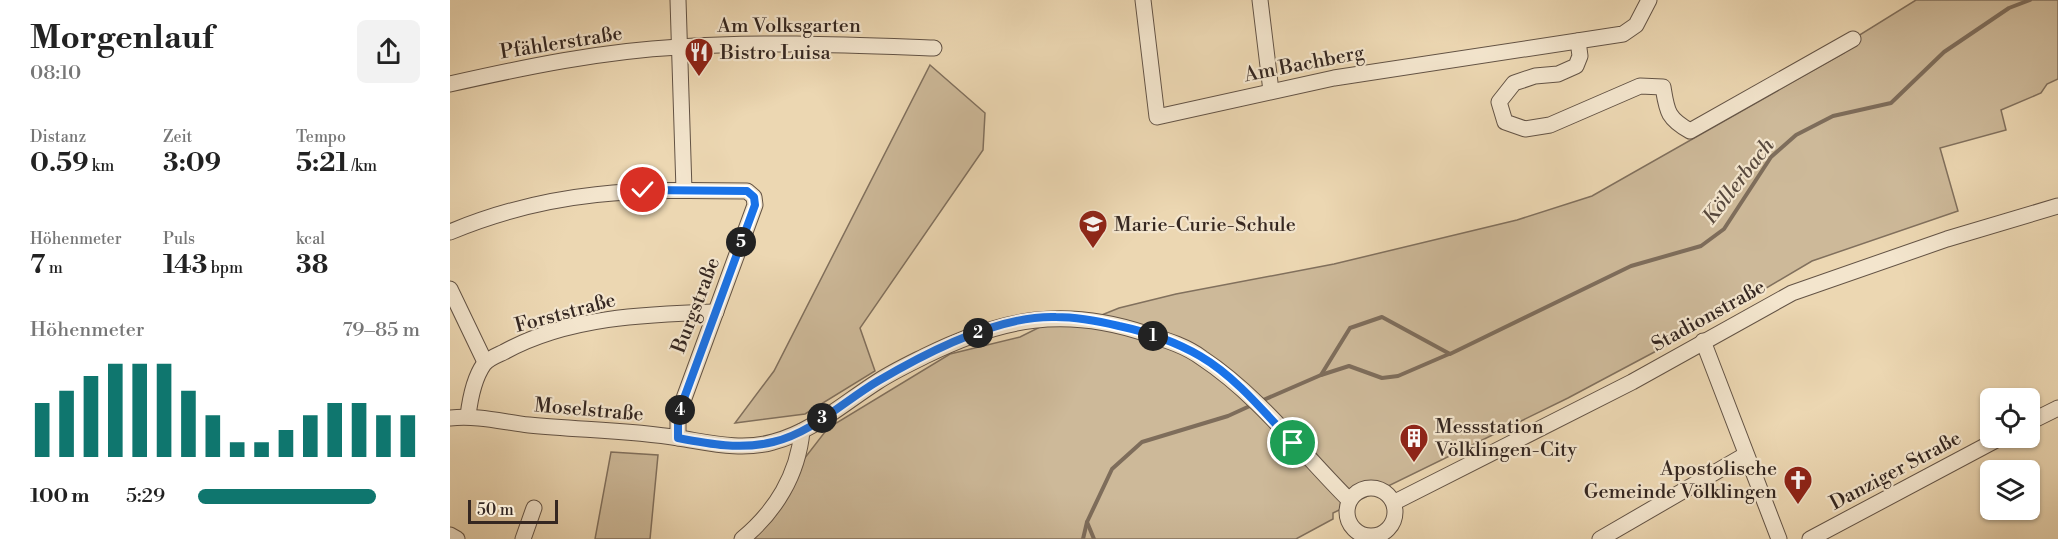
<!DOCTYPE html>
<html lang="de">
<head>
<meta charset="utf-8">
<style>
	body { margin:0; font-family:"Libre Bodoni",serif; background:#f2f2f2; color:#222; height:100vh; display:flex; flex-direction:column; font-size:22px; white-space:nowrap }
	* { box-sizing:border-box; margin:0 }
	p { font-size:20px; color:#767676 }
	.icon { flex:none; width:33px; height:33px; fill:none; stroke:currentColor; stroke-width:2; stroke-linecap:round; stroke-linejoin:round }
	.map { position:relative; flex:1; overflow:hidden }
	.panel { display:flex; flex-direction:column; background:#fff; width:450px }
	.panel>* { flex:none }
	.tools { position:absolute; left:1530px; top:388px; display:grid; gap:12px }
	.tools a { display:grid; place-items:center; width:60px; height:60px; border-radius:9px; background:#fff; box-shadow:0 2px 4px #0004; font-size:30px }
	.scale { position:absolute; left:18px; bottom:15px; width:90px; box-sizing:border-box; padding-left:6px; border:3px solid #352721; border-top:0; font-size:16px; line-height:21px; white-space:nowrap; color:#352721; -webkit-text-stroke:4px #f3e5cd; paint-order:stroke }
	.pin { position:absolute; display:grid; place-items:center; width:51px; height:51px; color:#fff; margin:-26px; border:3px solid #fff; border-radius:50%; box-shadow:0 2px 6px #0007 }
	.km { position:absolute; width:30px; height:30px; margin:-15px; border-radius:50%; background:#222; color:#fff; font-size:16px; line-height:30px; text-align:center }
	.round { display:grid; place-items:center; flex:none; width:63px; height:63px; border-radius:9px; background:#f2f2f2 }
	.head { display:flex; align-items:center; justify-content:space-between; height:102px; padding:0 30px }
	h1 { font-size:33px; font-weight:700; line-height:45px }
	.figures { display:grid; grid-template-columns:repeat(3,1fr); gap:9px; height:102px; padding:6px 30px }
	.figures div { display:grid; align-content:center }
	.figures b { font-size:26px; font-weight:700 }
	.figures small { font-size:16px; font-weight:400 }
	.figures p { font-size:16px }
	.chart { height:168px; padding:12px 30px }
	.chart p { display:flex; justify-content:space-between }
	.chart svg { width:100%; height:108px; margin-top:6px; stroke:#0f766e; stroke-width:6 }
	ul { padding:0 30px; list-style:none; font-size:20px }
	li { display:grid; grid-template-columns:96px 72px 1fr; align-items:center; height:45px }
	li i { height:15px; border-radius:8px; background:#0f766e }
	main { display:flex; flex:1; min-height:0 }
	.map>svg:first-child { display:block }
	.green { fill:#cdb999; stroke:#81705d; stroke-width:1.5 }
	.lines { fill:none; stroke-linecap:round; stroke-linejoin:round }
	.stream { stroke:#7e6d5b; stroke-width:4 }
	.minor-casing { stroke:#635345; stroke-width:17 }
	.minor { stroke:#f3e5cd; stroke-width:15 }
	.route-casing { stroke:#fff; stroke-width:12 }
	.route { stroke:#1a73e8; stroke-width:8 }
	.labels { text-anchor:middle; stroke-width:4.5; stroke-linejoin:round; paint-order:stroke }
	.street-label { font-size:20px; fill:#352721; stroke:#f3e5cd }
	.poi-label { font-size:20px; fill:#352721; stroke:#f3e5cd; text-anchor:start }
	.water-label { font-size:21px; font-style:italic; fill:#594a3e; stroke:#f3e5cd }
</style>
</head>
<body>
<main>
<section class="panel">
<div class="head"><div><h1>Morgenlauf</h1><p>08:10</p></div><a class="round"><svg class="icon" aria-label="share" viewBox="0 0 24 24"><path d="M12 15V3M7 8l5-5 5 5M5 13v7h14v-7"/></svg></a></div>
<div class="figures">
<div><p>Distanz</p><b>0.59<small> km</small></b></div>
<div><p>Zeit</p><b>3:09</b></div>
<div><p>Tempo</p><b>5:21<small> /km</small></b></div>
</div>
<div class="figures">
<div><p>Höhenmeter</p><b>7<small> m</small></b></div>
<div><p>Puls</p><b>143<small> bpm</small></b></div>
<div><p>kcal</p><b>38</b></div>
</div>
<div class="chart"><p><span>Höhenmeter</span>79–85 m</p>
<svg viewBox="0 0 160 44" preserveAspectRatio="none"><path d="M5 44V22M15 44V17M25 44V11M35 44V6M45 44V6M55 44V6M65 44V17M75 44V27M85 44V38M95 44V38M105 44V33M115 44V27M125 44V22M135 44V22M145 44V27M155 44V27"/></svg>
</div>
<ul>
<li><b>100 m</b>5:29<i style="width:80%"></i></li>
</ul>
</section>
<div class="map">
<svg width="1608" height="539" viewBox="0 0 1608 539">
	<rect width="100%" height="100%" fill="#ecd7b2"/>
	<filter id="stains"><feTurbulence type="fractalNoise" baseFrequency=".00333" numOctaves="4"/><feColorMatrix values="0 0 0 0 .2 0 0 0 0 .09 0 0 0 0 .02 0 0 0 .5 -.17"/></filter>
	<radialGradient id="worn" r=".72"><stop offset=".6" stop-color="#630" stop-opacity="0"/><stop offset="1" stop-color="#630" stop-opacity=".3"/></radialGradient>
	<g class="green">
		<path d="M1466,0H1608V79L1597,84L1591,93L1551,110L1556,130L1490,148L1508,211L1362,261L1242,332L1118,398L883,513V519L846,539H292L378,428L500,354L570,337L598,323L627,325L669,308L726,294L884,264L1067,220L1142,196L1394,53L1403,39Z"/>
		<path d="M480,65L535,113L533,150L410,328L425,371L355,414L285,423L324,371Z"/>
		<path d="M161,452L208,455L200,539H145Z"/>
	</g>
	<g class="lines">
		<g class="stream">
			<path d="M871,375L899,366L932,378L948,376L999,354"/>
			<path d="M811,401L871,375L900,328L932,317L1000,354L1181,266L1251,246L1274,229L1321,157L1346,135L1383,116L1441,103L1494,52L1559,8L1580,0"/>
			<path d="M633,539L637,522"/>
			<path d="M644,539L637,522L662,469L692,442L778,416L802,405"/>
		</g>
		<g class="minor-casing">
			<g id="minor">
				<path d="M228,0L234,190"/>
				<path d="M693,0L707,117L884,78L1173,34L1186,25L1199,0"/>
				<path d="M810,0L821,91"/>
				<path d="M1128,41L1130,56L1126,66L1108,74L1085,76L1064,83L1049,102L1055,122L1075,129L1100,125L1190,86L1213,87C1217,111 1217,118 1240,131L1403,39"/>
				<path d="M0,84C75,67 152,51 229,47C314,41 400,45 484,48"/>
				<path d="M0,232C103,189 188,189 297,191L304,197L305,205L233,401L228,421V438"/>
				<path d="M0,289L35,362"/>
				<path d="M1253,341L1329,539"/>
				<path d="M18,416C20,399 24,378 34,364C39,358 48,355 54,352C117,317 196,314 266,312"/>
				<path d="M0,418C27,415 53,422 79,425C129,430 180,430 229,438C261,443 292,451 323,442C362,432 394,403 427,382C442,372 459,364 475,356C552,318 615,306 697,334C716,340 736,346 752,358C808,395 852,453 899,500"/>
				<path d="M1580,422L1608,408"/>
				<circle cx="921" cy="512" r="24"/>
				<path d="M945,502L1182,382L1342,293L1497,239L1608,206"/>
				<path d="M0,535L7,539"/>
				<path d="M73,539L84,508"/>
				<path d="M292,539C325,512 348,475 352,431"/>
				<path d="M1150,539L1295,455"/>
				<path d="M1360,539L1550,438"/>
			</g>
		</g>
		<use href="#minor" class="minor"/>
	</g>
	<g class="lines">
		<g class="route-casing">
			<path id="route" d="M193,190L297,191L304,197L305,205L233,401L228,421V438C259,444 291,450 323,442C362,433 394,401 428,381C477,352 548,315 606,317C628,317 648,321 669,326C697,332 726,342 750,356C786,377 815,413 843,443"/>
		</g>
		<use href="#route" class="route"/>
	</g>
	<defs>
		<g id="restaurant-pin" transform="scale(1.5)"><path d="M0 17L-7.5 6A9.5 9.5 0 1 1 7.5 6Z" fill="#8f2418" stroke="#f3e5cd"/><path d="M-5-6h1v4h1v-4h1v4h1v-4h1v5L-1.5 .5V6h-2V.5L-5-1ZM5-6V6H3V1.5H1.5Q1.5-4 5-6Z" fill="#fff"/></g>
		<g id="school-pin" transform="scale(1.5)"><path d="M0 17L-7.5 6A9.5 9.5 0 1 1 7.5 6Z" fill="#8f2418" stroke="#f3e5cd"/><path d="M0-5L7-2L0 1L-7-2ZM-4 1L0 2.5L4 1V4Q0 6-4 4Z" fill="#fff"/></g>
		<g id="building-pin" transform="scale(1.5)"><path d="M0 17L-7.5 6A9.5 9.5 0 1 1 7.5 6Z" fill="#8f2418" stroke="#f3e5cd"/><path d="M-4-6H4V6H1V3H-1V6H-4ZM-2.5-4.3h1.7v1.8h-1.7ZM.8-4.3h1.7v1.8H.8ZM-2.5-1h1.7V.8h-1.7ZM.8-1h1.7V.8H.8Z" fill="#fff"/></g>
		<g id="church-pin" transform="scale(1.5)"><path d="M0 17L-7.5 6A9.5 9.5 0 1 1 7.5 6Z" fill="#8f2418" stroke="#f3e5cd"/><path d="M-1.2-6h2.4v3.5h3.3v2.4h-3.3V6h-2.4V-.1h-3.3v-2.4h3.3Z" fill="#fff"/></g>
	</defs>
	<g fill-rule="evenodd">
		<use href="#restaurant-pin" x="249" y="52"/>
		<use href="#school-pin" x="643" y="224"/>
		<use href="#building-pin" x="964" y="438"/>
		<use href="#church-pin" x="1348" y="480"/>
	</g>
	<g class="labels">
		<g class="street-label">
			<text x="339" y="32">Am Volksgarten</text>
			<text transform="translate(111 42) rotate(-9)" y="7">Pfählerstraße</text>
			<text transform="translate(854 63) rotate(-11)" y="7">Am Bachberg</text>
			<text transform="translate(245 305) rotate(-69)" y="7">Burgstraße</text>
			<text transform="translate(115 312) rotate(-15)" y="7">Forststraße</text>
			<text transform="translate(1258 315) rotate(-29)" y="7">Stadionstraße</text>
			<text transform="translate(139 409) rotate(5)" y="7">Moselstraße</text>
			<text transform="translate(1445 470) rotate(-28)" y="7">Danziger Straße</text>
		</g>
		<g class="poi-label">
			<text x="270" y="59">Bistro Luisa</text>
			<text x="664" y="231">Marie-Curie-Schule</text>
			<text x="985" y="433">Messstation<tspan x="985" dy="23">Völklingen-City</tspan></text>
			<text x="1327" y="475" text-anchor="end">Apostolische<tspan x="1327" dy="23">Gemeinde Völklingen</tspan></text>
		</g>
		<g class="water-label">
			<text transform="translate(1288 181) rotate(-52)" y="7">Köllerbach</text>
		</g>
	</g>
	<rect width="100%" height="100%" filter="url(#stains)"/>
	<rect width="100%" height="100%" fill="url(#worn)"/>
</svg>
<div class="tools">
<a><svg class="icon" aria-label="locate" viewBox="0 0 24 24"><circle cx="12" cy="12" r="6"/><path d="M12 2v4M12 18v4M2 12h4M18 12h4"/></svg></a>
<a><svg class="icon" aria-label="layers" viewBox="0 0 24 24"><path d="M12 4l9 5-9 5-9-5zM3 14l9 5 9-5"/></svg></a>
</div>
<div class="scale">50 m</div>
<div class="pin" style="left:843px;top:443px;background:#1e9e55"><svg class="icon" aria-label="arrive" viewBox="0 0 24 24"><path d="M6 21V4h12l-3 4 3 4H6"/></svg></div>
<div class="pin" style="left:193px;top:190px;background:#d93025"><svg class="icon" aria-label="check" viewBox="0 0 24 24"><path d="M5 12l5 5 9-10"/></svg></div>
<b class="km" style="left:703px;top:336px">1</b>
<b class="km" style="left:528px;top:333px">2</b>
<b class="km" style="left:372px;top:418px">3</b>
<b class="km" style="left:230px;top:410px">4</b>
<b class="km" style="left:291px;top:242px">5</b>
</div>
</main>
</body>
</html>
